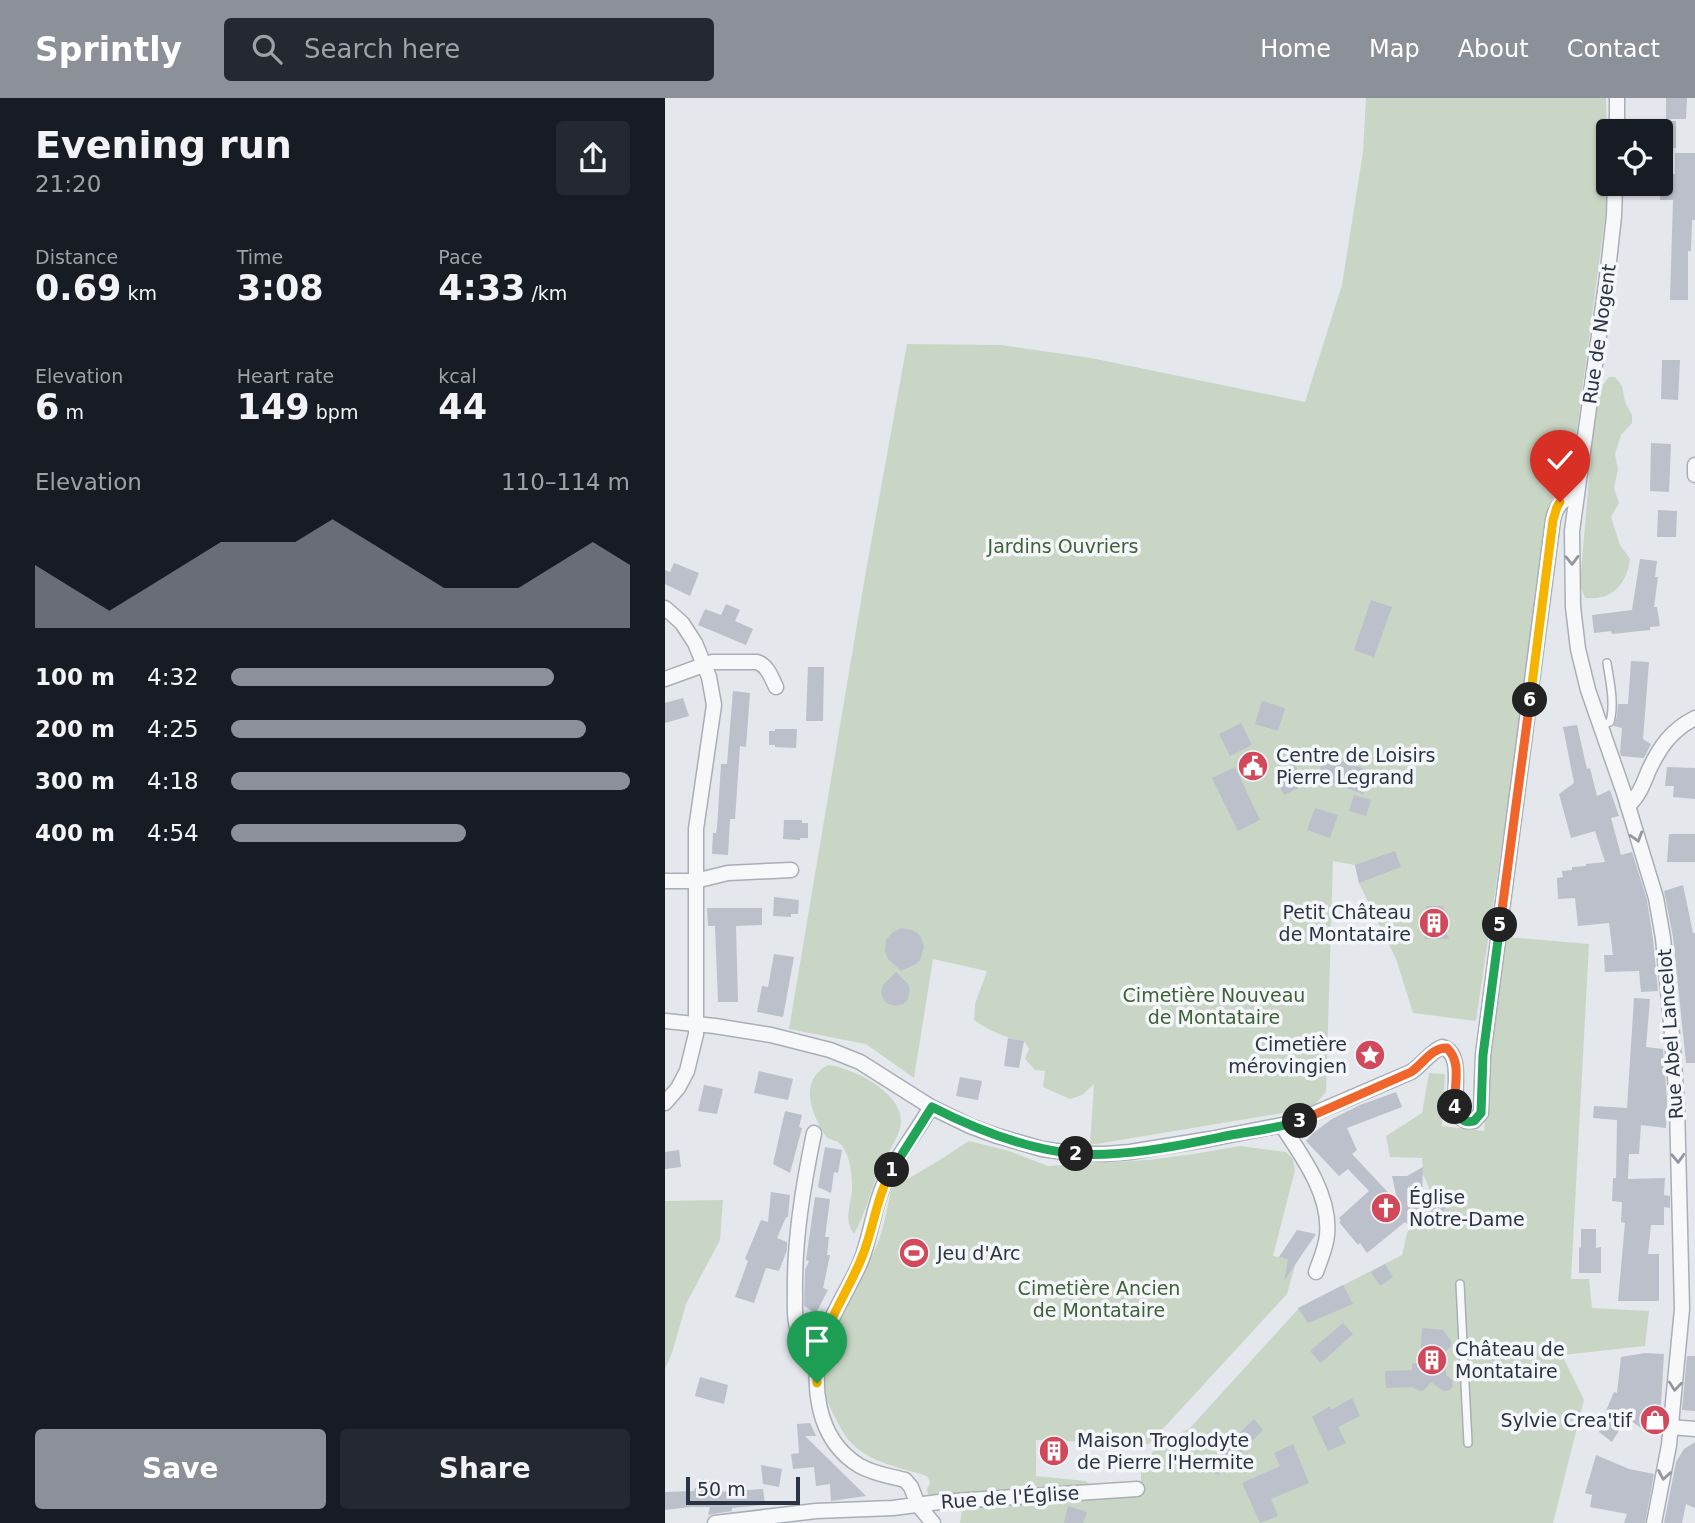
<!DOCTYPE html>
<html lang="en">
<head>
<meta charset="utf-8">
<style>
	body { margin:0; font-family:"DejaVu Sans",sans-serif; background:#242831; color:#f1f3f6; height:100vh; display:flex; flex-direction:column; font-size:26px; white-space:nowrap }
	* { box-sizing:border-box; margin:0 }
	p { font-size:23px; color:#9ea1a6 }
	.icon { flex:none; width:38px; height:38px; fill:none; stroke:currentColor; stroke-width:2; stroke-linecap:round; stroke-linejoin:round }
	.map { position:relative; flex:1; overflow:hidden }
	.sheet { display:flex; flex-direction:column; background:#171b24; width:665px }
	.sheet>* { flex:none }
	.controls { position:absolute; left:931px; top:21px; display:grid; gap:14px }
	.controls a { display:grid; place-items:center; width:77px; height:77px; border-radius:7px; background:#171b24; box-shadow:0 2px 5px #0004; font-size:35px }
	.scale { position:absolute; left:21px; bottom:18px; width:114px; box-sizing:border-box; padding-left:7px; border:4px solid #2b3445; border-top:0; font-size:19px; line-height:24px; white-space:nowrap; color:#2b3445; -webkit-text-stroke:5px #f4f6f9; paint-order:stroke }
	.pin { position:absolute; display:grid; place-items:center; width:60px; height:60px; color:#fff; margin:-72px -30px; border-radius:50% 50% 50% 0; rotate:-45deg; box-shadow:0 0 7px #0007 }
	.pin .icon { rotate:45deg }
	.km { position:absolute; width:35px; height:35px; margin:-18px; border-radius:50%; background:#222; color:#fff; font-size:19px; line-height:35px; text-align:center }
	.round { display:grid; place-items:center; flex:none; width:74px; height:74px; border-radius:7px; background:#242831 }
	.head { display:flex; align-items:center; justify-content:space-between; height:119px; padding:0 35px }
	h1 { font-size:38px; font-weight:700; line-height:52px }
	.figures { display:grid; grid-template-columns:repeat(3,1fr); gap:10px; height:119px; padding:7px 35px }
	.figures div { display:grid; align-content:center }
	.figures b { font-size:35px; font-weight:700 }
	.figures small { font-size:19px; font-weight:400 }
	.figures p { font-size:19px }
	.chart { height:196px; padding:14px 35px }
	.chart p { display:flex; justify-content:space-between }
	.chart svg { width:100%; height:126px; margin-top:7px; fill:#8c9099; opacity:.7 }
	.button { display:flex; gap:14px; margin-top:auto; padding:14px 35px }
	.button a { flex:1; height:80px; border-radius:7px; background:#8c9099; color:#fff; font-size:28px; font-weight:700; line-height:80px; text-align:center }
	.button a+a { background:#242831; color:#f1f3f6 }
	ul { padding:0 35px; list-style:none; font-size:23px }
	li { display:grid; grid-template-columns:112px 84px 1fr; align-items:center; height:52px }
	li i { height:18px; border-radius:9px; background:#8c9099 }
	header { display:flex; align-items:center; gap:42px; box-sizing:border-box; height:98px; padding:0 35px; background:#8c9099; color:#fff }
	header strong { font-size:33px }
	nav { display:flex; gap:38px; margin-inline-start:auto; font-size:24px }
	.search { width:490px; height:63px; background:#242831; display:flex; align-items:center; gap:18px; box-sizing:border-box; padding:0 24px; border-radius:7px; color:#9ea1a6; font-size:26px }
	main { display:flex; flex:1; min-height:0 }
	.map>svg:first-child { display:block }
	.green { fill:#c9d6c5 }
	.building { fill:#bbc0ca }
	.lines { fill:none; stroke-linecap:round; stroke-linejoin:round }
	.lane-casing { stroke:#a9aeb7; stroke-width:10 }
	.street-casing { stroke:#a9aeb7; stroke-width:17 }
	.lane { stroke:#f7f8fa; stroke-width:7 }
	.street { stroke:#f7f8fa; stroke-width:14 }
	.oneway { stroke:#9196a0 }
	.split-1-casing { stroke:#fff; stroke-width:14 }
	.split-2-casing { stroke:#fff; stroke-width:14 }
	.split-3-casing { stroke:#fff; stroke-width:14 }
	.split-4-casing { stroke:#fff; stroke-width:14 }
	.split-5-casing { stroke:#fff; stroke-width:14 }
	.split-6-casing { stroke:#fff; stroke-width:14 }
	.split-7-casing { stroke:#fff; stroke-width:14 }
	.split-1 { stroke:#f5b400; stroke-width:9 }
	.split-2 { stroke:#22a559; stroke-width:9 }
	.split-3 { stroke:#22a559; stroke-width:9 }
	.split-4 { stroke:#f0652b; stroke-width:9 }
	.split-5 { stroke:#22a559; stroke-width:9 }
	.split-6 { stroke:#f0652b; stroke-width:9 }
	.split-7 { stroke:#f5b400; stroke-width:9 }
	.labels { text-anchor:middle; stroke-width:7; stroke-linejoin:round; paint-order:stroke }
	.street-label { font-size:19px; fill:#2b3445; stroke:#f4f6f9 }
	.park-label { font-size:19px; fill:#3f6138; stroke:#f4f6f9 }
	.poi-label { font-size:19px; fill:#2b3445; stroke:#f4f6f9; text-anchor:start }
</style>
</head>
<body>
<header>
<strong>Sprintly</strong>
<div class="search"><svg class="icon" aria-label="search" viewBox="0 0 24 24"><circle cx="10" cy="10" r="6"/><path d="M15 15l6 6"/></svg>Search here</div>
<nav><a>Home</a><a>Map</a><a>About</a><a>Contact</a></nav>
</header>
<main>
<section class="sheet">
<div class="head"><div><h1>Evening run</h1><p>21:20</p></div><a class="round"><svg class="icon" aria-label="share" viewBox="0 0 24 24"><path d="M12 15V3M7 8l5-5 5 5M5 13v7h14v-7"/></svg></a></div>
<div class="figures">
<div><p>Distance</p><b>0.69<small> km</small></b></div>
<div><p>Time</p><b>3:08</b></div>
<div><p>Pace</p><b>4:33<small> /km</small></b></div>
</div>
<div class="figures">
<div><p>Elevation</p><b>6<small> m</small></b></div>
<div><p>Heart rate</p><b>149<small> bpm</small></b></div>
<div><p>kcal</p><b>44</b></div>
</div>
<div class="chart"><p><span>Elevation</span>110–114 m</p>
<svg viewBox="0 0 160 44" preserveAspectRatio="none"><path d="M0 44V22L10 30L20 38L30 30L40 22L50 14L60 14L70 14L80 6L90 14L100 22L110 30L120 30L130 30L140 22L150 14L160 22V44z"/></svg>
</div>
<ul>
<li><b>100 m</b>4:32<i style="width:81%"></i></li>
<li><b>200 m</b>4:25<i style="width:89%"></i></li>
<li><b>300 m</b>4:18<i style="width:100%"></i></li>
<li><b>400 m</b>4:54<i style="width:59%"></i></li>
</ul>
<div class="button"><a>Save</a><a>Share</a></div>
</section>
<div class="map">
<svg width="1030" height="1425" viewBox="0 0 1030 1425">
	<rect width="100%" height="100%" fill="#e4e7ec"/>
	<g class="green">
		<path d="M701,0H941L943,97L906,377H897L893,366L811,923L748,915L731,861L694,785L690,767L668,763L661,994L647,1010L425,1047L429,986L417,997L405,1001L378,989L380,973L370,972L360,961L364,951L359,943C341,940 324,933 309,922L310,906L322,873L268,861L249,980L201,946L124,931L201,473L242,246L336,247L426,260L640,304L677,187L698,54Z"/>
		<path d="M944,279H950L957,288L960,304L967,317V325L956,337L950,356L953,371L949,390L954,405L946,419L955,447L965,461C962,486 947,503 920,500L915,486L924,381L923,355L931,319L934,292Z"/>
		<path d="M841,839L924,846L906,1181H924L927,1210L984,1213L980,1248L897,1257L919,1302L888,1425H295L298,1406L263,1398L262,1392L265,1384L262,1378C241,1371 216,1367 197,1354C185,1346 177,1334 171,1321C166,1312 161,1302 160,1291C153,1244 197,1185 214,1142C220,1126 222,1107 227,1090L270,1065L304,1043L344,1053L383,1068L483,1062L529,1056L575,1048L621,1054L628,1061L630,1072L608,1158L633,1162L630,1167L622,1196L484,1346L371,1342V1378L421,1383L434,1397L476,1395V1375L491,1348L525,1330L634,1210L737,1157L742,1135L761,1111L764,1090L758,1076L757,1060L725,1059L721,1038L757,1015L764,975L780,976L777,1028L819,1033L824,960Z"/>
		<path d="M163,967C187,970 235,993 236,1022C236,1040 219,1058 213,1075C205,1095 200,1117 189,1136C177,1120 188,1104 187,1086C187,1074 184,1052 173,1044C172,1043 164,1041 162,1040C147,1017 132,984 163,967Z"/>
		<path d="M58,1102L55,1142L21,1206L7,1255L0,1271V1103Z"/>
	</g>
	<g class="building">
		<path d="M1001,0H1022L1021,21H1001Z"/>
		<rect x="999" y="23" width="12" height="27"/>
		<path d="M1010,55H1030V122H1027L1026,153H1023V202H1005L1008,102H995L996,75L1010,76Z"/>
		<path d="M997,262H1015L1013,302L996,301Z"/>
		<path d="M986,345L1006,346L1004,394L985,393Z"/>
		<path d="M993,412L1012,413L1011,439H992Z"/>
		<path d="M975,461L992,463L990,479H993L989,509H992L995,528L985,529V532L947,536L946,533L929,535L927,517L967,512Z"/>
		<path d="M9,465L34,475L25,498L0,486V472L5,474Z"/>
		<path d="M706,502L727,509L709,559L689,552Z"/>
		<path d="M61,506L75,512L70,523L88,531L81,547L33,527L40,511L56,517Z"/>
		<path d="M966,563L984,564L978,641L986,646L979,660L956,658L955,654L957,630L949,628L952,618L953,606H963Z"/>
		<path d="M143,569H159L158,623H141Z"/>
		<path d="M68,593L85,595L81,649L75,648L70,721H65L63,757L47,756L48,735H51L52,729L56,666H62Z"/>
		<path d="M18,600L24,618L0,625V605Z"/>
		<path d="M597,603L620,610L613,633L590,626Z"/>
		<path d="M576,625L587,647L565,658L554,636Z"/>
		<path d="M912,627L922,671L925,670L932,698L945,692L954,718L946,720L956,757L967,754L982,802L988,841L993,893L976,894L974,873L940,874L939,857H948L944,825L913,828L910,800L893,801L892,780L898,779L897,773L907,772V769L921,768V766L940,764L930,733L906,740L894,696L909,685L898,629Z"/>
		<path d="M110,631H132L131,650L110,649V647H104V633H110Z"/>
		<path d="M660,657L706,673L698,696L659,682L661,677L652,681Z"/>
		<path d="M629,665L640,687L619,697L608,676Z"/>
		<path d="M570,669L595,722L573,733L547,680Z"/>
		<path d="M1002,669L1030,670V701L1008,699L1009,688H1000Z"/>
		<path d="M689,697L706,702L701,718L684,713Z"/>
		<path d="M650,710L673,717L665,740L642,732Z"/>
		<path d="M119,722H137V725H143V740H135V742L118,741Z"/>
		<path d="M1004,736H1030V764H1002Z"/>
		<path d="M730,753L736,769L694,785L690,767Z"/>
		<path d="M1018,787L1028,835H1030V965H1021L1008,839L999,793Z"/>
		<path d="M109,799L134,802L133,816H126V819L108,818Z"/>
		<path d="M761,808H777L783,816L777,825L784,841H760L759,832L761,828Z"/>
		<path d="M42,810H97V827L71,828L73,904H53L50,828H43Z"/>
		<path d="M237,830L247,832L252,835L256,839L259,849L255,862L251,866L236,873L223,861L220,853L221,842L228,834Z"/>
		<path d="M109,856L129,859L118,919L92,914L97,888L103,889Z"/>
		<path d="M231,874L243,886L245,892L242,903L238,906L230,908L221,905L218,900L216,894L218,887Z"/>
		<path d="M969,900L985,901L981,949L998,951L1002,1002L1001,1030L976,1027L974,1056H964L963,1081L1000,1080L999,1097L1005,1098V1110L999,1109V1127H986L983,1156H994V1203H953L960,1125L956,1124L957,1104L947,1103L948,1080H951L952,1022L928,1020L929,1008L962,1010Z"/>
		<path d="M343,940L359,943L354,970L339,968Z"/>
		<path d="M94,973L128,981L123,1002L89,995Z"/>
		<path d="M295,979L317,983L313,1002L291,998Z"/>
		<path d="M39,987L58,991L52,1016L33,1013Z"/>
		<path d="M731,994L737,1009L682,1030L692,1052L687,1056L733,1105L727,1078H742L758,1069L757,1100L771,1093L782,1094L779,1116L772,1115L770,1131L743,1127L740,1124L702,1155L695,1145L693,1147L674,1124L676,1123L674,1120L704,1093L683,1071L674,1078L641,1043L648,1035L667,1021L695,1007Z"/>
		<path d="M120,1013L137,1017L134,1029L137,1030L125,1075L108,1066Z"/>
		<path d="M160,1049L177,1052L173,1075L169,1074L166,1095L153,1089Z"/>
		<path d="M14,1052L16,1069L0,1071V1054Z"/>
		<path d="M106,1094L125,1097L123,1119H121L112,1140L122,1144V1152L114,1173L101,1170L89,1205L70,1199L83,1163L80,1161L96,1122L103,1124Z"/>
		<path d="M150,1099L165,1101L160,1139H164L162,1157H165L158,1190L163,1192L151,1215L139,1208L140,1172L144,1163L141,1162Z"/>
		<path d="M916,1131H931V1150L936,1149V1175H914V1150L916,1149Z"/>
		<path d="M632,1132L651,1136L619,1183L623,1161L614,1159Z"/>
		<path d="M720,1166L728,1179L715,1188L706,1174Z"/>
		<path d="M678,1187L688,1206L643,1225L633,1210Z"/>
		<path d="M678,1225L688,1236L656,1265L645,1253Z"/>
		<path d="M757,1230L778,1232L786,1243V1248L780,1254L781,1277L787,1282L788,1288L785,1292L778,1293L766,1284L759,1292L755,1293L747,1289L721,1290L720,1273L747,1272V1265H755Z"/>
		<path d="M980,1255L999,1256L994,1337L979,1332L962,1320L947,1344L934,1334L940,1315L949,1294L952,1295L956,1259Z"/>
		<path d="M1022,1258H1030V1313L1017,1312Z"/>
		<path d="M35,1279L63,1287L59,1306L30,1298Z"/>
		<path d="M687,1300L695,1318L673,1329L681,1345L663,1353L647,1319L665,1308L666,1312Z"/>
		<path d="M589,1321L598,1332L553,1377L538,1370Z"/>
		<path d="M145,1325L151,1338H140L201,1398L166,1403L165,1386L151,1388L149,1369L128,1371L126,1356L134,1355L132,1326Z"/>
		<path d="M1030,1344V1410L1021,1406L1017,1425H999L1011,1364L1019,1351Z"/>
		<path d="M628,1346L644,1385L606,1401L613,1418L595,1425L577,1385L615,1368L609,1355Z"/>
		<path d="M378,1347H401L400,1359H379Z"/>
		<path d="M931,1357L964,1371L989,1376L980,1425H959L962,1416L925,1409L927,1397L920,1395Z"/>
		<path d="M96,1367L117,1371L114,1389L98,1386Z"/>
		<path d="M37,1381L54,1386L52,1394L98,1391L100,1407L67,1410V1413L43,1417L45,1409H26L0,1412V1394L29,1393L30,1390L34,1391Z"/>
		<path d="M403,1408L422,1414L418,1425H399Z"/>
	</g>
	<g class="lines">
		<g class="lane-casing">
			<g id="lane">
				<path d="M936,628L945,624C950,606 945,584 942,565"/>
				<path d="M795,1186L803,1345"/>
			</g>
		</g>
		<g class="street-casing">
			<g id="street">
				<path d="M952,33V0"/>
				<path d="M950,86L949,118L943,172L907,433L908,509L913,551L923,592L959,695L991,800L998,840L1006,924L1012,1007L1017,1211L1004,1347L989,1425"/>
				<path d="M1030,367V377"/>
				<path d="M0,510L17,525L30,545L44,579L49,607L31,731V936L22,973L13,990L0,1005"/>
				<path d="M0,581L47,564H92C103,568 106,579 111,589"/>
				<path d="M963,708C973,699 978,687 983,674C994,650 1006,632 1030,620"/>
				<path d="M0,783H30L63,775L126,772"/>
				<path d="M0,923L50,928L106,937L165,952L195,964L266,1009L305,1028L329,1037L377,1051L413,1056H440L465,1054L545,1041L627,1025L746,974C757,967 765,954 777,949C801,956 785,998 793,1018L801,1023H809L816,1015L818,957L888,422C891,407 898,402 911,394"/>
				<path d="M266,1009C251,1035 231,1059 219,1086C208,1110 206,1138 196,1163C185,1189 168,1213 159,1239C144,1283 151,1342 195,1368C209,1376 225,1378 240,1382L246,1389L253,1407L268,1425"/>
				<path d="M617,1028C638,1059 666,1098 662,1137C661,1150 655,1162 651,1174"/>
				<path d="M149,1035C138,1088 129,1142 130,1197C130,1207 129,1219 132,1229C135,1241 146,1251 154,1260"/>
				<path d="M1006,1329L1030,1331"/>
				<path d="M50,1425L151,1413L228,1410L274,1404L472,1391"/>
			</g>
		</g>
		<use href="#lane" class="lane"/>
		<use href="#street" class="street"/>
	</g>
	<defs><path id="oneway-chevron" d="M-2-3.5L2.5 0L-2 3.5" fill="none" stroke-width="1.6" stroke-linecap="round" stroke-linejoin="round" transform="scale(1.75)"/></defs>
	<g class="oneway">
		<use href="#oneway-chevron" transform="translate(907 462) rotate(89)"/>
		<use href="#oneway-chevron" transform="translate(972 739) rotate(73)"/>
		<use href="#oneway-chevron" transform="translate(1013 1060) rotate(88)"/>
		<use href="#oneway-chevron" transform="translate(1010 1288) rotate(96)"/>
		<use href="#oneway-chevron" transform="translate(999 1377) rotate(100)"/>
	</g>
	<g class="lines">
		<g class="split-1-casing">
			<path id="split-1" d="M152,1285C149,1238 181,1200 197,1159C209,1130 211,1099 227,1072"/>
		</g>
		<g class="split-2-casing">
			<path id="split-2" d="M227,1072L267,1009C312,1032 360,1051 411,1056"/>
		</g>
		<g class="split-3-casing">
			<path id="split-3" d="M411,1056C463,1059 516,1047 566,1037C589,1033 613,1030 635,1023"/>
		</g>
		<g class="split-4-casing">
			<path id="split-4" d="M635,1023L746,974C758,966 767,949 782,950C798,965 788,990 790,1009"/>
		</g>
		<g class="split-5-casing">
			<path id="split-5" d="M790,1009C792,1018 798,1026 809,1023L816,1015L818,957L835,827"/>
		</g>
		<g class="split-6-casing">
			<path id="split-6" d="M835,827L865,602"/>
		</g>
		<g class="split-7-casing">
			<path id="split-7" d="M865,602L888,422L892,409L895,404"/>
		</g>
		<use href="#split-1" class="split-1"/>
		<use href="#split-2" class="split-2"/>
		<use href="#split-3" class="split-3"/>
		<use href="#split-4" class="split-4"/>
		<use href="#split-5" class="split-5"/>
		<use href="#split-6" class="split-6"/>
		<use href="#split-7" class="split-7"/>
	</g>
	<defs>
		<g id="civic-disc" transform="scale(1.575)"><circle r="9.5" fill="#d1495b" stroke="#f4f6f9"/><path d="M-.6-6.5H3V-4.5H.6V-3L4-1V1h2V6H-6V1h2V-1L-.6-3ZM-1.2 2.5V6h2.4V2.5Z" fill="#fff"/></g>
		<g id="building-disc" transform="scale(1.575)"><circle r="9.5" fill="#d1495b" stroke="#f4f6f9"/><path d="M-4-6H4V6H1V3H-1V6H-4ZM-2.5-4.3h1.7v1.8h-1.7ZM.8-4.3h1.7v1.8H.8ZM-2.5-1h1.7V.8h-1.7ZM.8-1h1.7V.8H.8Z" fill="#fff"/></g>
		<g id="sight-disc" transform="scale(1.575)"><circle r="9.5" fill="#d1495b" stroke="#f4f6f9"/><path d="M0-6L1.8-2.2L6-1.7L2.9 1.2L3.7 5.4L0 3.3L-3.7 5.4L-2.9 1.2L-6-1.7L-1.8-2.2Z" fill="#fff"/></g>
		<g id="church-disc" transform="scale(1.575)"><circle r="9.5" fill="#d1495b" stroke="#f4f6f9"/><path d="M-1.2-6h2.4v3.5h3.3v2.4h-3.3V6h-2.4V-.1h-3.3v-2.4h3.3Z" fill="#fff"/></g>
		<g id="stadium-disc" transform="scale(1.575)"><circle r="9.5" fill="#d1495b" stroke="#f4f6f9"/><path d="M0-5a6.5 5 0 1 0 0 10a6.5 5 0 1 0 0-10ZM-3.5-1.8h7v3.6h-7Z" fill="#fff"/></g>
		<g id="shop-disc" transform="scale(1.575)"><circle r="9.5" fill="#d1495b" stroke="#f4f6f9"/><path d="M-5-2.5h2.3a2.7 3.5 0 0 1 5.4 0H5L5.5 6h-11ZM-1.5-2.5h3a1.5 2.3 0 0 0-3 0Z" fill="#fff"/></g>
	</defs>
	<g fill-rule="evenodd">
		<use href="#civic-disc" x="588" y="668"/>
		<use href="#building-disc" x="769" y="825"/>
		<use href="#sight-disc" x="705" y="957"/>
		<use href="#church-disc" x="721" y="1110"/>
		<use href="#stadium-disc" x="249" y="1155"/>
		<use href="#building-disc" x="767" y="1262"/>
		<use href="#shop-disc" x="990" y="1322"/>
		<use href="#building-disc" x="389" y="1353"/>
	</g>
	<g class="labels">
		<g class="street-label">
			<text transform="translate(934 236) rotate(-82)" y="7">Rue de Nogent</text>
			<text transform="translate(1005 936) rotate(-94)" y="7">Rue Abel Lancelot</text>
			<text transform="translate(345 1399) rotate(-4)" y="7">Rue de l'Église</text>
		</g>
		<g class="park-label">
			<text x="398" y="455">Jardins Ouvriers</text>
			<text x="549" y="904">Cimetière Nouveau<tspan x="549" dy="22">de Montataire</tspan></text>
			<text x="434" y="1197">Cimetière Ancien<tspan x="434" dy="22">de Montataire</tspan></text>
		</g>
		<g class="poi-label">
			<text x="611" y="664">Centre de Loisirs<tspan x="611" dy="22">Pierre Legrand</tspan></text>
			<text x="746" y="821" text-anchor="end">Petit Château<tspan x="746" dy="22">de Montataire</tspan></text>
			<text x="682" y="953" text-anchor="end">Cimetière<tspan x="682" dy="22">mérovingien</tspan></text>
			<text x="744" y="1106">Église<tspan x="744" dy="22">Notre-Dame</tspan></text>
			<text x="272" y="1162">Jeu d'Arc</text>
			<text x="790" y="1258">Château de<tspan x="790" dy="22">Montataire</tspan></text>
			<text x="967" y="1329" text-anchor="end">Sylvie Crea'tif</text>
			<text x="412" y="1349">Maison Troglodyte<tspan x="412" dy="22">de Pierre l'Hermite</tspan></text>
		</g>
	</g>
</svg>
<div class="controls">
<a><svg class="icon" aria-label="locate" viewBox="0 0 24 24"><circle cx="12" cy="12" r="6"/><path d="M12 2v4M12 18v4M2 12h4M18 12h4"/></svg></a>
</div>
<div class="scale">50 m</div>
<div class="pin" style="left:152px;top:1285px;background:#1e9e55"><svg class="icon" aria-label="arrive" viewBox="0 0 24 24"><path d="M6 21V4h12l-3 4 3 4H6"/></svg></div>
<div class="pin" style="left:895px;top:404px;background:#d93025"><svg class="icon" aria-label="check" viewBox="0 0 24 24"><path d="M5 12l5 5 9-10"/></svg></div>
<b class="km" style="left:227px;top:1072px">1</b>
<b class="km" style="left:411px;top:1056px">2</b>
<b class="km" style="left:635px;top:1023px">3</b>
<b class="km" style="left:790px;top:1009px">4</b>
<b class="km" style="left:835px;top:827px">5</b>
<b class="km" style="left:865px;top:602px">6</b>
</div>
</main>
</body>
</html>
